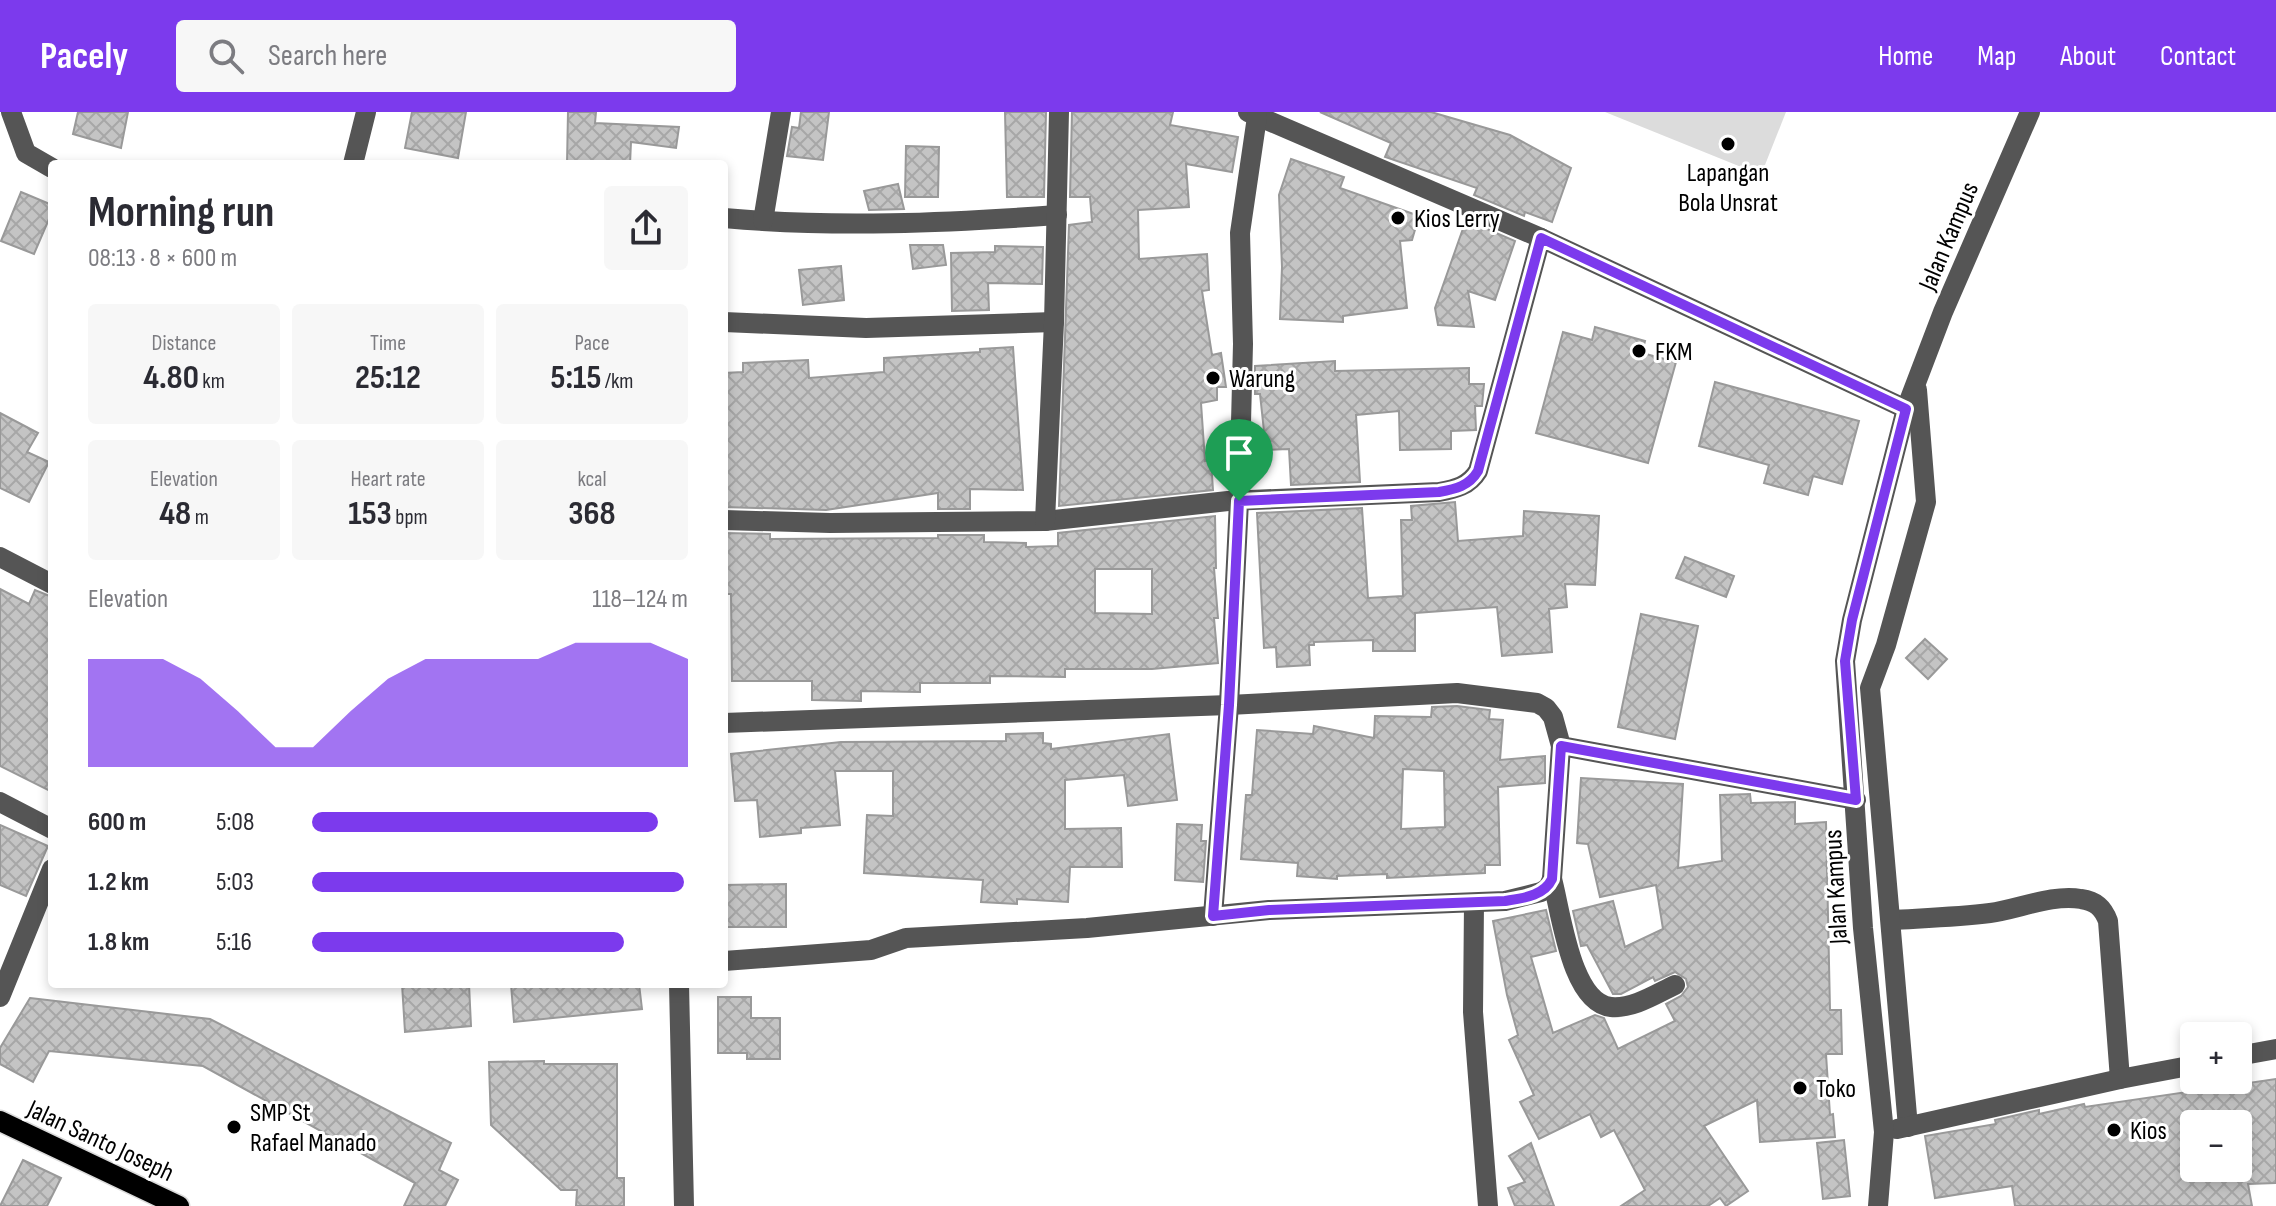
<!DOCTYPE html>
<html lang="en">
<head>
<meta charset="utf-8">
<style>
	body { margin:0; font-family:"Sofia Sans Condensed",sans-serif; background:#f7f7f7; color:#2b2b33; height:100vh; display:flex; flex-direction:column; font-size:30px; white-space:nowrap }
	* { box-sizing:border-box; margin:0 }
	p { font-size:26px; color:#7c7c81 }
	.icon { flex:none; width:44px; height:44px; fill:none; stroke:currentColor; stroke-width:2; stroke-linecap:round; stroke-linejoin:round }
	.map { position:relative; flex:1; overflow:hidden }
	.details { position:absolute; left:48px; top:48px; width:680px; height:828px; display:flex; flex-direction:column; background:#fff; border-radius:8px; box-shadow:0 4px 12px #0003 }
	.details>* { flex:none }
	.fabs { position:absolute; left:2180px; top:910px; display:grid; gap:16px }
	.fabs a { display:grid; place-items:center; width:72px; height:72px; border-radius:8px; background:#fff; box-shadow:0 4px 12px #0003; font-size:40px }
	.pin { position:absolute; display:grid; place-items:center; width:68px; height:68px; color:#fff; margin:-82px -34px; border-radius:50% 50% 50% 0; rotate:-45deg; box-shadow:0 0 8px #0007 }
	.pin .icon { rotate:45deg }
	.round { display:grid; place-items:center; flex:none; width:84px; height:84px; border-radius:8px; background:#f7f7f7 }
	.overview { display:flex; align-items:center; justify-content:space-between; height:136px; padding:0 40px }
	h1 { font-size:44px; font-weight:700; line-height:60px }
	.stats { display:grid; grid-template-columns:repeat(3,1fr); gap:12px; height:136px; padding:8px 40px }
	.stats div { display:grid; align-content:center; border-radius:8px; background:#f7f7f7; text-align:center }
	.stats b { font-size:34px; font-weight:700 }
	.stats small { font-size:22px; font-weight:400 }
	.stats p { font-size:22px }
	.chart { height:224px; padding:16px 40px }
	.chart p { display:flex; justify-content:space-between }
	.chart svg { width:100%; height:144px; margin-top:8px; fill:#7c3aed; opacity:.7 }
	ul { padding:0 40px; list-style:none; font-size:26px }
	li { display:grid; grid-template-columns:128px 96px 1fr; align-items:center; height:60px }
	li i { height:20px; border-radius:10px; background:#7c3aed }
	header { display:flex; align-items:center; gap:48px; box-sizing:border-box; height:112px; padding:0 40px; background:#7c3aed; color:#fff }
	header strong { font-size:38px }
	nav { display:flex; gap:44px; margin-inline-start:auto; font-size:28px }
	.search { width:560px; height:72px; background:#f7f7f7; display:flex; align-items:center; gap:20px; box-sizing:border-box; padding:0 28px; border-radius:8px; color:#7c7c81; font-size:30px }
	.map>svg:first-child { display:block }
	.pitch { fill:#dcdcdc }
	.building { fill:url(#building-cross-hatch); stroke:#999; stroke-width:2; fill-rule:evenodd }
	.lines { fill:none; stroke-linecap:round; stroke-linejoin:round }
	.major-casing { stroke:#dbdbdb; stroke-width:23 }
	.minor { stroke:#555; stroke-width:20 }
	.major { stroke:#000; stroke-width:20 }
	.route-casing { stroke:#fff; stroke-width:16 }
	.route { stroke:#7c3aed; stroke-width:10 }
	.poi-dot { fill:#000; stroke:#fff; stroke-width:3 }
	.labels { text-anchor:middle; stroke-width:6; stroke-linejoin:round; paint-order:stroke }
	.poi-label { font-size:26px; fill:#000; stroke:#fff; text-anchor:start }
	.street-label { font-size:26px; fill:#000; stroke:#fff }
</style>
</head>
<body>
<header>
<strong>Pacely</strong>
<div class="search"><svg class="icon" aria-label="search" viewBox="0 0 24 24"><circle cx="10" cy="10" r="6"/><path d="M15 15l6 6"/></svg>Search here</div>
<nav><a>Home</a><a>Map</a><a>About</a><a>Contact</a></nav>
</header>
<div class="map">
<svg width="2276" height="1094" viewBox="0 0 2276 1094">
	<defs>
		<pattern id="building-cross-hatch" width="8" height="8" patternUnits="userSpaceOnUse" patternTransform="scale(2)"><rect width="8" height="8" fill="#c4c4c4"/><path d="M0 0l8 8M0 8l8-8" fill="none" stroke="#a7a7a7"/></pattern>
	</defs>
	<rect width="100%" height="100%" fill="#fff"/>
	<path class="pitch" d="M1605,0H1786L1761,63Z"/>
	<g class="building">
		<path d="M78,0H128L121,36L73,22Z"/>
		<path d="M412,0H466L458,46L405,36Z"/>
		<path d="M568,0H596L595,11L679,15L676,36L631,30L630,52H567Z"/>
		<path d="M801,0H829L823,48L787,44L792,15L799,16Z"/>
		<path d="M1005,0H1046L1044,85H1007Z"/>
		<path d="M1072,0H1173L1170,13L1238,25L1232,60L1186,52L1189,95L1138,98L1139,147L1207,142L1209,178L1202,179L1212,243L1221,241L1226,275H1217V288L1201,291L1205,349L1211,348L1213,378L1059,394L1069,113L1092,110L1090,85H1070Z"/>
		<path d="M1320,0H1431L1510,23L1571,56L1552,110L1525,100L1524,104L1474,83L1477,76L1385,45L1391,31Z"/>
		<path d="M906,34L939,35L938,85H905Z"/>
		<path d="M1291,47L1344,65L1340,76L1419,104L1412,128L1400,129L1407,196L1343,204V210L1280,207L1282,155L1279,83Z"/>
		<path d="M898,72L904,97L869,98L864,79Z"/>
		<path d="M21,80L52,93V100L34,142L1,129Z"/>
		<path d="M1466,108L1515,129L1495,188L1468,179L1474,215L1438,213L1435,196Z"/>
		<path d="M910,133H943L946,153L913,157Z"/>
		<path d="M995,134L1043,135L1042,172L988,171L989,198L952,199L951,141L995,140Z"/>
		<path d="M841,154L844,188L803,193L799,158Z"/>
		<path d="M1595,215L1645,229L1642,241L1676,250L1648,351L1536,321L1563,220L1592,228Z"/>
		<path d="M1013,235L1023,378L970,377V397H938V381L826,398L724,395V261L743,260V251L808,248L809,266L884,260V246L980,240V237Z"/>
		<path d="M1335,249V259L1469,256V272H1484L1482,294H1475L1476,318L1451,319V337L1400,338L1399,299L1356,303L1360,370L1291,373L1289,337L1266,338L1260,282H1255V254Z"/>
		<path d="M1715,270L1859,309L1842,372L1813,364L1808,383L1764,371L1769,353L1699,334Z"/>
		<path d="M0,301L38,321L27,340L49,350L29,390L0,376Z"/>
		<path d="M1455,390L1458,429L1523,424L1524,399L1599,404L1595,473L1565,472L1567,495L1549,497L1552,540L1502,544L1497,495L1415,501V539H1373V528L1314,530V533H1309L1310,553L1277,555L1276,535L1264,536L1257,401L1362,396L1368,486L1403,484L1401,408H1412L1411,394Z"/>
		<path d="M1215,404L1216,456H1214L1218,506H1214L1218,551L1152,557H1065V565L990,564V571H920V580L861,579V589L812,588V569H732L731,482H724V421L770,422V427L938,426V423H984V430L1026,431V435L1058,434V421ZM1095,457H1152V502L1095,501Z"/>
		<path d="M1685,445L1734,464L1726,485L1676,466Z"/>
		<path d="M0,477L29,492L35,478L52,485V680L0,654Z"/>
		<path d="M1641,502L1698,514L1675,627L1618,615Z"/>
		<path d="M1925,527L1947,547L1928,567L1906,546Z"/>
		<path d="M1457,594L1490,598L1489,607L1503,608L1500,648L1545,644V671L1498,675L1500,753H1485V761L1387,766V762L1337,764V767L1297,764L1298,751L1241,747L1246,683H1252L1257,618L1313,622L1314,614L1374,626L1375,604L1431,605L1432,595ZM1403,657L1444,659L1445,715L1401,717Z"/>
		<path d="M1043,621V631L1051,632V637L1169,622L1177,688L1128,694L1124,663L1065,668V717L1121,716L1122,755H1070L1068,790L1017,787V792L981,790L983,768L864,761L867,703L893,704V659H835L840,713L801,716V721L760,725L757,688L735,689L731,642L841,630L1006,629V622Z"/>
		<path d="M1581,666L1683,672L1678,756L1722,749L1720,683L1750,682L1751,691L1795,690V712L1826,710L1830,898H1841L1842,942H1826L1830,1003L1833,1002L1835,1025L1760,1030L1757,988L1704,1014L1748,1079L1726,1094L1720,1086L1708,1094H1621L1645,1078L1614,1018L1601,1025L1590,1002L1539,1027L1520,990L1534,983L1509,928L1518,923L1507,883L1493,809L1546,798L1556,839L1531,845L1553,921L1595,903L1604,906L1618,937L1675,909L1666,892L1681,884L1688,875L1686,867L1675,860L1655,869L1653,865L1621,882H1613L1587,833L1581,834L1573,799L1613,789L1625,835L1663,817L1656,773L1600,785L1588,732L1577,731Z"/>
		<path d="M1177,712L1202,713L1201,729H1206L1203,770L1175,768Z"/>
		<path d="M0,713L48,734L26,784L0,773Z"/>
		<path d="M786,772V815H725V773Z"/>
		<path d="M402,872H469L471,914L405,920Z"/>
		<path d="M511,872H639L642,897L514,910Z"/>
		<path d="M718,885H751V906H780V947H747V941H718Z"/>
		<path d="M30,886L210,907L451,1031L439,1058L458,1068L445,1094H404L415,1071L203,954L49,939L33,970L0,952V936Z"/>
		<path d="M544,949V952H617V1066H624V1094H576L577,1078H561L491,1013L489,950Z"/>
		<path d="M2276,967V1071L2248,1072L2252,1094H2015L2012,1074L1935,1086L1925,1024L1996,1012L1995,1008L2039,998V1002L2084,992L2085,995ZM2194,1012H2238V1056L2194,1062Z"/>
		<path d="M1844,1028L1850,1084L1823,1087L1817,1031Z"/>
		<path d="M1531,1031L1543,1064L1554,1094H1515L1508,1076L1525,1070L1509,1044Z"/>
		<path d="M23,1048L61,1066L47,1094H0Z"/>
	</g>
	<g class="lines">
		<g class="major-casing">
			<path id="major" d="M0,1009L179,1094"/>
		</g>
		<g class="minor">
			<path d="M11,0L26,41L52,56"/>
			<path d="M1248,0L1541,126L1906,297"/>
			<path d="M353,52L366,0"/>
			<path d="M724,106C834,116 947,111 1057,103"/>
			<path d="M763,109L781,0"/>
			<path d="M724,210L866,216L1054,210"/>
			<path d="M724,408L830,411L1045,409L1228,389L1439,380C1455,377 1469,374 1478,359L1541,126"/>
			<path d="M1045,409L1054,210L1059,0"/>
			<path d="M0,445L52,472"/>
			<path d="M724,611L1229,593L1457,581L1537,591L1546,596L1553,605L1561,634L1552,767L1548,776L1541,780L1505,789L1269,798L1087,816L906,826L871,838L724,849"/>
			<path d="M1561,634L1856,688"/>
			<path d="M0,690L52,717"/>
			<path d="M1552,767C1561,800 1571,891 1611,895C1633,897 1656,882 1675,873"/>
			<path d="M1474,791L1473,900L1488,1094"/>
			<path d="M1213,804L1229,593L1239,389L1243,232L1240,121L1257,5"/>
			<path d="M1892,808C1925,806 1958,805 1990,801C2019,797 2052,782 2081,787C2096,789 2103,796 2108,809L2120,967"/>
			<path d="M679,872L684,1094"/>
			<path d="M0,885L52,757"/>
			<path d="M2238,944L2276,937"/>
			<path d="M1908,1015L1870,576L1886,533L1926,390L1917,278"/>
			<path d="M1897,1017L2120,967L2194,953"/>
			<path d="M1878,1094L1884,1020L1863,816L1845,549L1852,508L1906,297L1943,200L2030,0"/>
		</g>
		<use href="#major" class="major"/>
	</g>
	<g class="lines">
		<g class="route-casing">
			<path id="route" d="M1541,126L1906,297L1852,508L1845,549L1856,688L1561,634L1552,767C1544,784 1523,786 1505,789L1269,798L1213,804L1229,593L1239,389L1439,380C1456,377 1469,374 1478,359Z"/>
		</g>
		<use href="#route" class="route"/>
	</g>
	<g class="poi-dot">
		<circle cx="1728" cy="32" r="8"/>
		<circle cx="1398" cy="106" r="8"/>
		<circle cx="1639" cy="239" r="8"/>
		<circle cx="1213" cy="266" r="8"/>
		<circle cx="1800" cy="976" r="8"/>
		<circle cx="234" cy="1015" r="8"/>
		<circle cx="2114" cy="1018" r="8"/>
	</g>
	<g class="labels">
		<g class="poi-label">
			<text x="1728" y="69" text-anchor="middle">Lapangan<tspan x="1728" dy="30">Bola Unsrat</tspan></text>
			<text x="1414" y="115">Kios Lerry</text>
			<text x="1655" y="248">FKM</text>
			<text x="1229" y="275">Warung</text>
			<text x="1816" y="985">Toko</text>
			<text x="250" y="1009">SMP St<tspan x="250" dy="30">Rafael Manado</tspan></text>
			<text x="2130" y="1027">Kios</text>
		</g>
		<g class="street-label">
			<text transform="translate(1948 124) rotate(-67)" y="9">Jalan Kampus</text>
			<text transform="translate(1835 775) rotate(-93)" y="9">Jalan Kampus</text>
			<text transform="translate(101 1028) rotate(25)" y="9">Jalan Santo Joseph</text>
		</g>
	</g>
</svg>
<div class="fabs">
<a>+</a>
<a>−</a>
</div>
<div class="pin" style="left:1239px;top:389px;background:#1e9e55"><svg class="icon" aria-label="arrive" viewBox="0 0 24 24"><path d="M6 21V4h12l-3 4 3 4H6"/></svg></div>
<section class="details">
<div class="overview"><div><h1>Morning run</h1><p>08:13 · 8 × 600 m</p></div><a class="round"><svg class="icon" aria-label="share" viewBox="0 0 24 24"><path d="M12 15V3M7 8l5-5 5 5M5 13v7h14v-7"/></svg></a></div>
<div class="stats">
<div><p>Distance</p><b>4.80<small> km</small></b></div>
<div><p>Time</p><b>25:12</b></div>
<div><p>Pace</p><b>5:15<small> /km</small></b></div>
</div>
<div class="stats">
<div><p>Elevation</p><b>48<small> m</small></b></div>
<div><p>Heart rate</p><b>153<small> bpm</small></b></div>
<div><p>kcal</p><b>368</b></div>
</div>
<div class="chart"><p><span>Elevation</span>118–124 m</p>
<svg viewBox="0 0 160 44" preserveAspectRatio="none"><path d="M0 44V11L10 11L20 11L30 17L40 27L50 38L60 38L70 27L80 17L90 11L100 11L110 11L120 11L130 6L140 6L150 6L160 11V44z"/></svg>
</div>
<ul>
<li><b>600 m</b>5:08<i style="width:92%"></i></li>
<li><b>1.2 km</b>5:03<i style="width:99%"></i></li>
<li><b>1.8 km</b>5:16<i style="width:83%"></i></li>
</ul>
</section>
</div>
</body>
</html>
